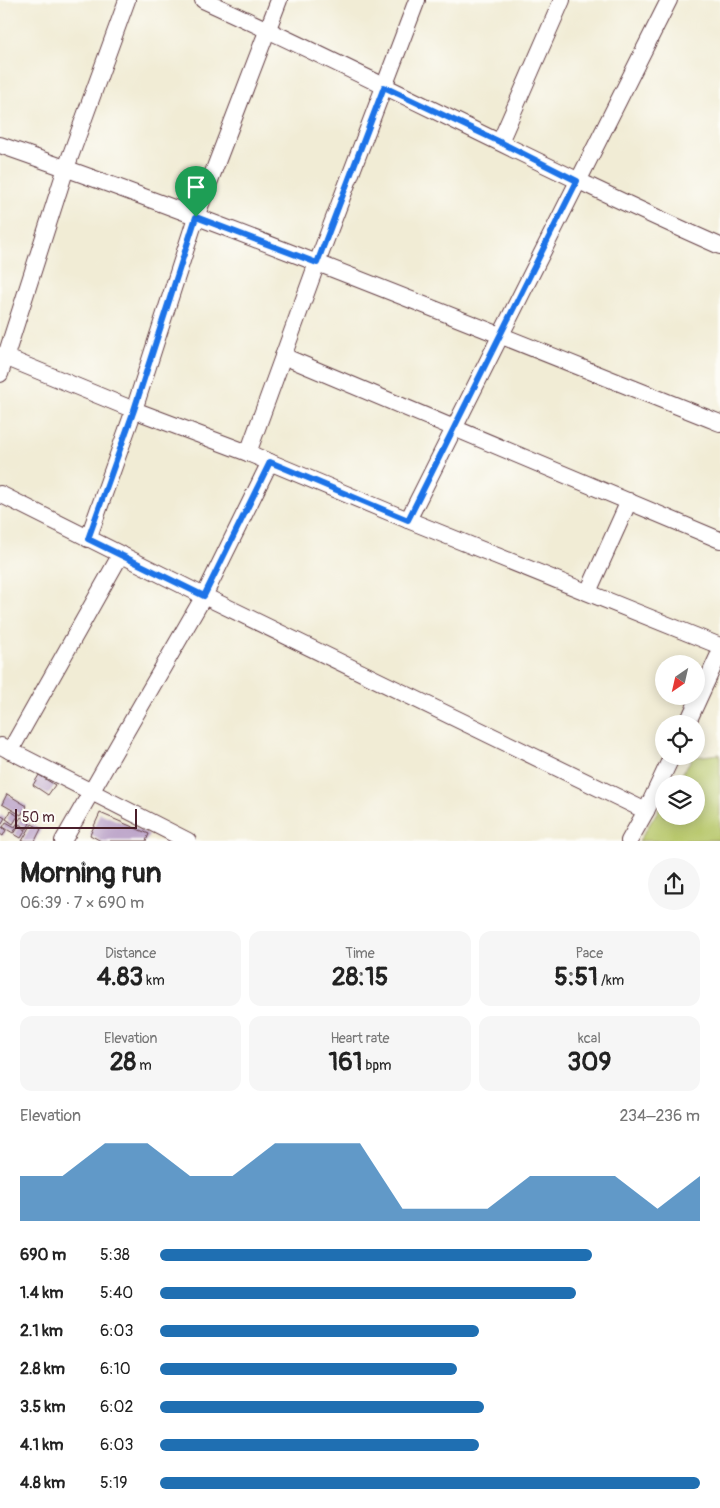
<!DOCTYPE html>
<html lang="en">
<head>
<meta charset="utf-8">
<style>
	body { margin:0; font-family:Pangolin,sans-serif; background:#f6f6f6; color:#222; height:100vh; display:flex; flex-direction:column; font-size:19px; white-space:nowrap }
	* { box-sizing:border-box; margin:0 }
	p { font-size:16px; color:#767676 }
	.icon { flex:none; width:28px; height:28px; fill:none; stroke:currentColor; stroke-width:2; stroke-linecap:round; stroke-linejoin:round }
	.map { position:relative; height:841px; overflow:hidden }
	.panel { display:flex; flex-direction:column; background:#fff; flex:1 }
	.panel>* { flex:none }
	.needle { width:32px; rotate:214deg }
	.buttons { position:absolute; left:655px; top:655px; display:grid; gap:10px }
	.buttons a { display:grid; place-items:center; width:50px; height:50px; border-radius:50%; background:#fff; box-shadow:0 2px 12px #0003; font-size:25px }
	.scale { position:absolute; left:15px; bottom:12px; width:122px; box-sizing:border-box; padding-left:5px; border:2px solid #4a1f2b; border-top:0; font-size:14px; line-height:18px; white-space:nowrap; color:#4a1f2b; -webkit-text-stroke:4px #fdfcf7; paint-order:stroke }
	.pin { position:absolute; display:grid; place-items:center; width:42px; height:42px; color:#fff; margin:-51px -21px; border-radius:50% 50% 50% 0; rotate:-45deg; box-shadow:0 0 5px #0007 }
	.pin .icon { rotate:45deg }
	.round { display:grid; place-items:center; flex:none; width:52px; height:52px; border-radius:26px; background:#f6f6f6 }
	.summary { display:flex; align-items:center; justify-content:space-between; height:85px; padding:0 20px }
	h1 { font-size:28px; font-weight:700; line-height:38px }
	.figures { display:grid; grid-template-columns:repeat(3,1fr); gap:8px; height:85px; padding:5px 20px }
	.figures div { display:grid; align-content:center; border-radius:12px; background:#f6f6f6; text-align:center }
	.figures b { font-size:25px; font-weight:700 }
	.figures small { font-size:14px; font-weight:400 }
	.figures p { font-size:14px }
	.chart { height:140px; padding:10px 20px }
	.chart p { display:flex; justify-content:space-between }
	.chart svg { width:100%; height:90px; margin-top:5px; fill:#1f6fb2; opacity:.7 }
	ul { padding:0 20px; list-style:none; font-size:16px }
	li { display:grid; grid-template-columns:80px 60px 1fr; align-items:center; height:38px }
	li i { height:12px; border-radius:6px; background:#1f6fb2 }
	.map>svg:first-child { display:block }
	.green { fill:#b6c668; stroke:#80724a }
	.building { fill:#b89fc6 }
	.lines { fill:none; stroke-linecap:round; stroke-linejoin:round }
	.street-casing { stroke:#633e44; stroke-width:18 }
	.street { stroke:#fff; stroke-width:16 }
	.route-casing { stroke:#fff; stroke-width:10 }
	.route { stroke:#1a73e8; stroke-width:6 }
</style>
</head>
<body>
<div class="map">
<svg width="720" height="841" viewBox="0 0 720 841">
	<rect width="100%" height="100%" fill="#fdfcf7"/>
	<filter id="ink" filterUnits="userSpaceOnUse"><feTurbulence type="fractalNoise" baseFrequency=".02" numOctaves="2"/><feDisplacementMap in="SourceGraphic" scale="10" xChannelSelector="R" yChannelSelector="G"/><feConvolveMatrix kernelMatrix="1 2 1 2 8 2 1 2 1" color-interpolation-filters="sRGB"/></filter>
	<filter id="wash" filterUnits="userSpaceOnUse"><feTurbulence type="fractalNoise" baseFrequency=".0096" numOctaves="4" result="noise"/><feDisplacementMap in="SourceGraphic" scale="20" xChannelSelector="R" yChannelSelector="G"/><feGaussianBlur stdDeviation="1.12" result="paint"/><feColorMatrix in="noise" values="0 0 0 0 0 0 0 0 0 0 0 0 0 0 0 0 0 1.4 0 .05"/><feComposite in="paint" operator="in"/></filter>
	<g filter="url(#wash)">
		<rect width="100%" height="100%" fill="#f1ecd5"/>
		<path class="green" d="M720,754V840L639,841L664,801V816H696V784H675L693,757Z"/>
		<g id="blocks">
			<g class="building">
				<path d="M39,775L55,785L48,795L33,785Z"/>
				<path d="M7,794L27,806L21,815L2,804Z"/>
				<path d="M11,811L18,816L13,824L6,819Z"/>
				<path d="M100,813L149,834L146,841H101L90,835Z"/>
				<path d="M0,815L5,818L0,826L6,830L3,836L0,834Z"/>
				<path d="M21,817L30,823L27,829L19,824L13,833L3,827L6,822L15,827Z"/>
				<path d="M32,824L41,829L35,841H22Z"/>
				<path d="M19,826L26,830L21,838L14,834Z"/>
			</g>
		</g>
	</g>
	<g filter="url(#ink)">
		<use href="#blocks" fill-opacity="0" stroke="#633e44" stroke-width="1"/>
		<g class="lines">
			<g class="street-casing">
				<g id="street">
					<path d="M203,0C377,79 545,169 720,246"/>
					<path d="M500,142L562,0"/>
					<path d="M0,145C243,230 481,328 720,423"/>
					<path d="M0,355L134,410L248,453L408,520L720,646"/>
					<path d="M283,356L720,540"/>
					<path d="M0,374L66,168L127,0"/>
					<path d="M248,453L317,263L417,0"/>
					<path d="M0,494L204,596L646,811"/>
					<path d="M408,520L669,0"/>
					<path d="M88,539L134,410L196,217L279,0"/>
					<path d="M588,592L629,501"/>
					<path d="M687,724L720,652"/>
					<path d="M1,746L188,841"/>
					<path d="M10,751L121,554"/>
					<path d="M63,841L204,596L270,462"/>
					<path d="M629,841L646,811L672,756"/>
				</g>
			</g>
			<use href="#street" class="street"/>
		</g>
	</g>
	<g class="lines" filter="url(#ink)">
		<g class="route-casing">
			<path id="route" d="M384,87L500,142L577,181L408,520L270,462L204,596L88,539L134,410L196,217L317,263Z"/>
		</g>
		<use href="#route" class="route"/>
	</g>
</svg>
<div class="buttons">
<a><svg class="needle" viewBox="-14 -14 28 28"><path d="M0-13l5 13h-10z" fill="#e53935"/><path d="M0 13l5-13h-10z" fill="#767676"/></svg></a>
<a><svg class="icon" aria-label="locate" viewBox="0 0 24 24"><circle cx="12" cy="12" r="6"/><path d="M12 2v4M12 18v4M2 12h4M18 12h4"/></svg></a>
<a><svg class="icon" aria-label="layers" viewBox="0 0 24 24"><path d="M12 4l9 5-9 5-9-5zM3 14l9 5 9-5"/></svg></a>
</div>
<div class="scale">50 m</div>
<div class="pin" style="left:196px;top:217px;background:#1e9e55"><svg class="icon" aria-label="arrive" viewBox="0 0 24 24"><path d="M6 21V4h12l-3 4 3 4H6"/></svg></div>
</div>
<section class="panel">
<div class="summary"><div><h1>Morning run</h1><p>06:39 · 7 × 690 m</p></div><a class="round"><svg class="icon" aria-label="share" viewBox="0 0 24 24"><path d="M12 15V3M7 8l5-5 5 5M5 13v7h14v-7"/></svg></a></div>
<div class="figures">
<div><p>Distance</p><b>4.83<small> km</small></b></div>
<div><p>Time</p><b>28:15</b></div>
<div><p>Pace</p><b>5:51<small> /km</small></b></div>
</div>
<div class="figures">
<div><p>Elevation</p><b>28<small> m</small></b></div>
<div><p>Heart rate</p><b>161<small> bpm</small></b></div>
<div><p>kcal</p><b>309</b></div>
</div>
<div class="chart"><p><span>Elevation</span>234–236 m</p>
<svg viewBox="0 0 160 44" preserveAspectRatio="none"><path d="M0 44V22L10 22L20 6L30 6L40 22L50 22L60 6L70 6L80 6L90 38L100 38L110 38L120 22L130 22L140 22L150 38L160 22V44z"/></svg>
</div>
<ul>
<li><b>690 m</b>5:38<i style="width:80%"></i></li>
<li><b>1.4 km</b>5:40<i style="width:77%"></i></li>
<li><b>2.1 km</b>6:03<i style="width:59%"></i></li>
<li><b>2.8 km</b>6:10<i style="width:55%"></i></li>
<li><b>3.5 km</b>6:02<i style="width:60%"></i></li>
<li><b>4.1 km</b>6:03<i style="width:59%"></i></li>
<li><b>4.8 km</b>5:19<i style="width:100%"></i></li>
</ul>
</section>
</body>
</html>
